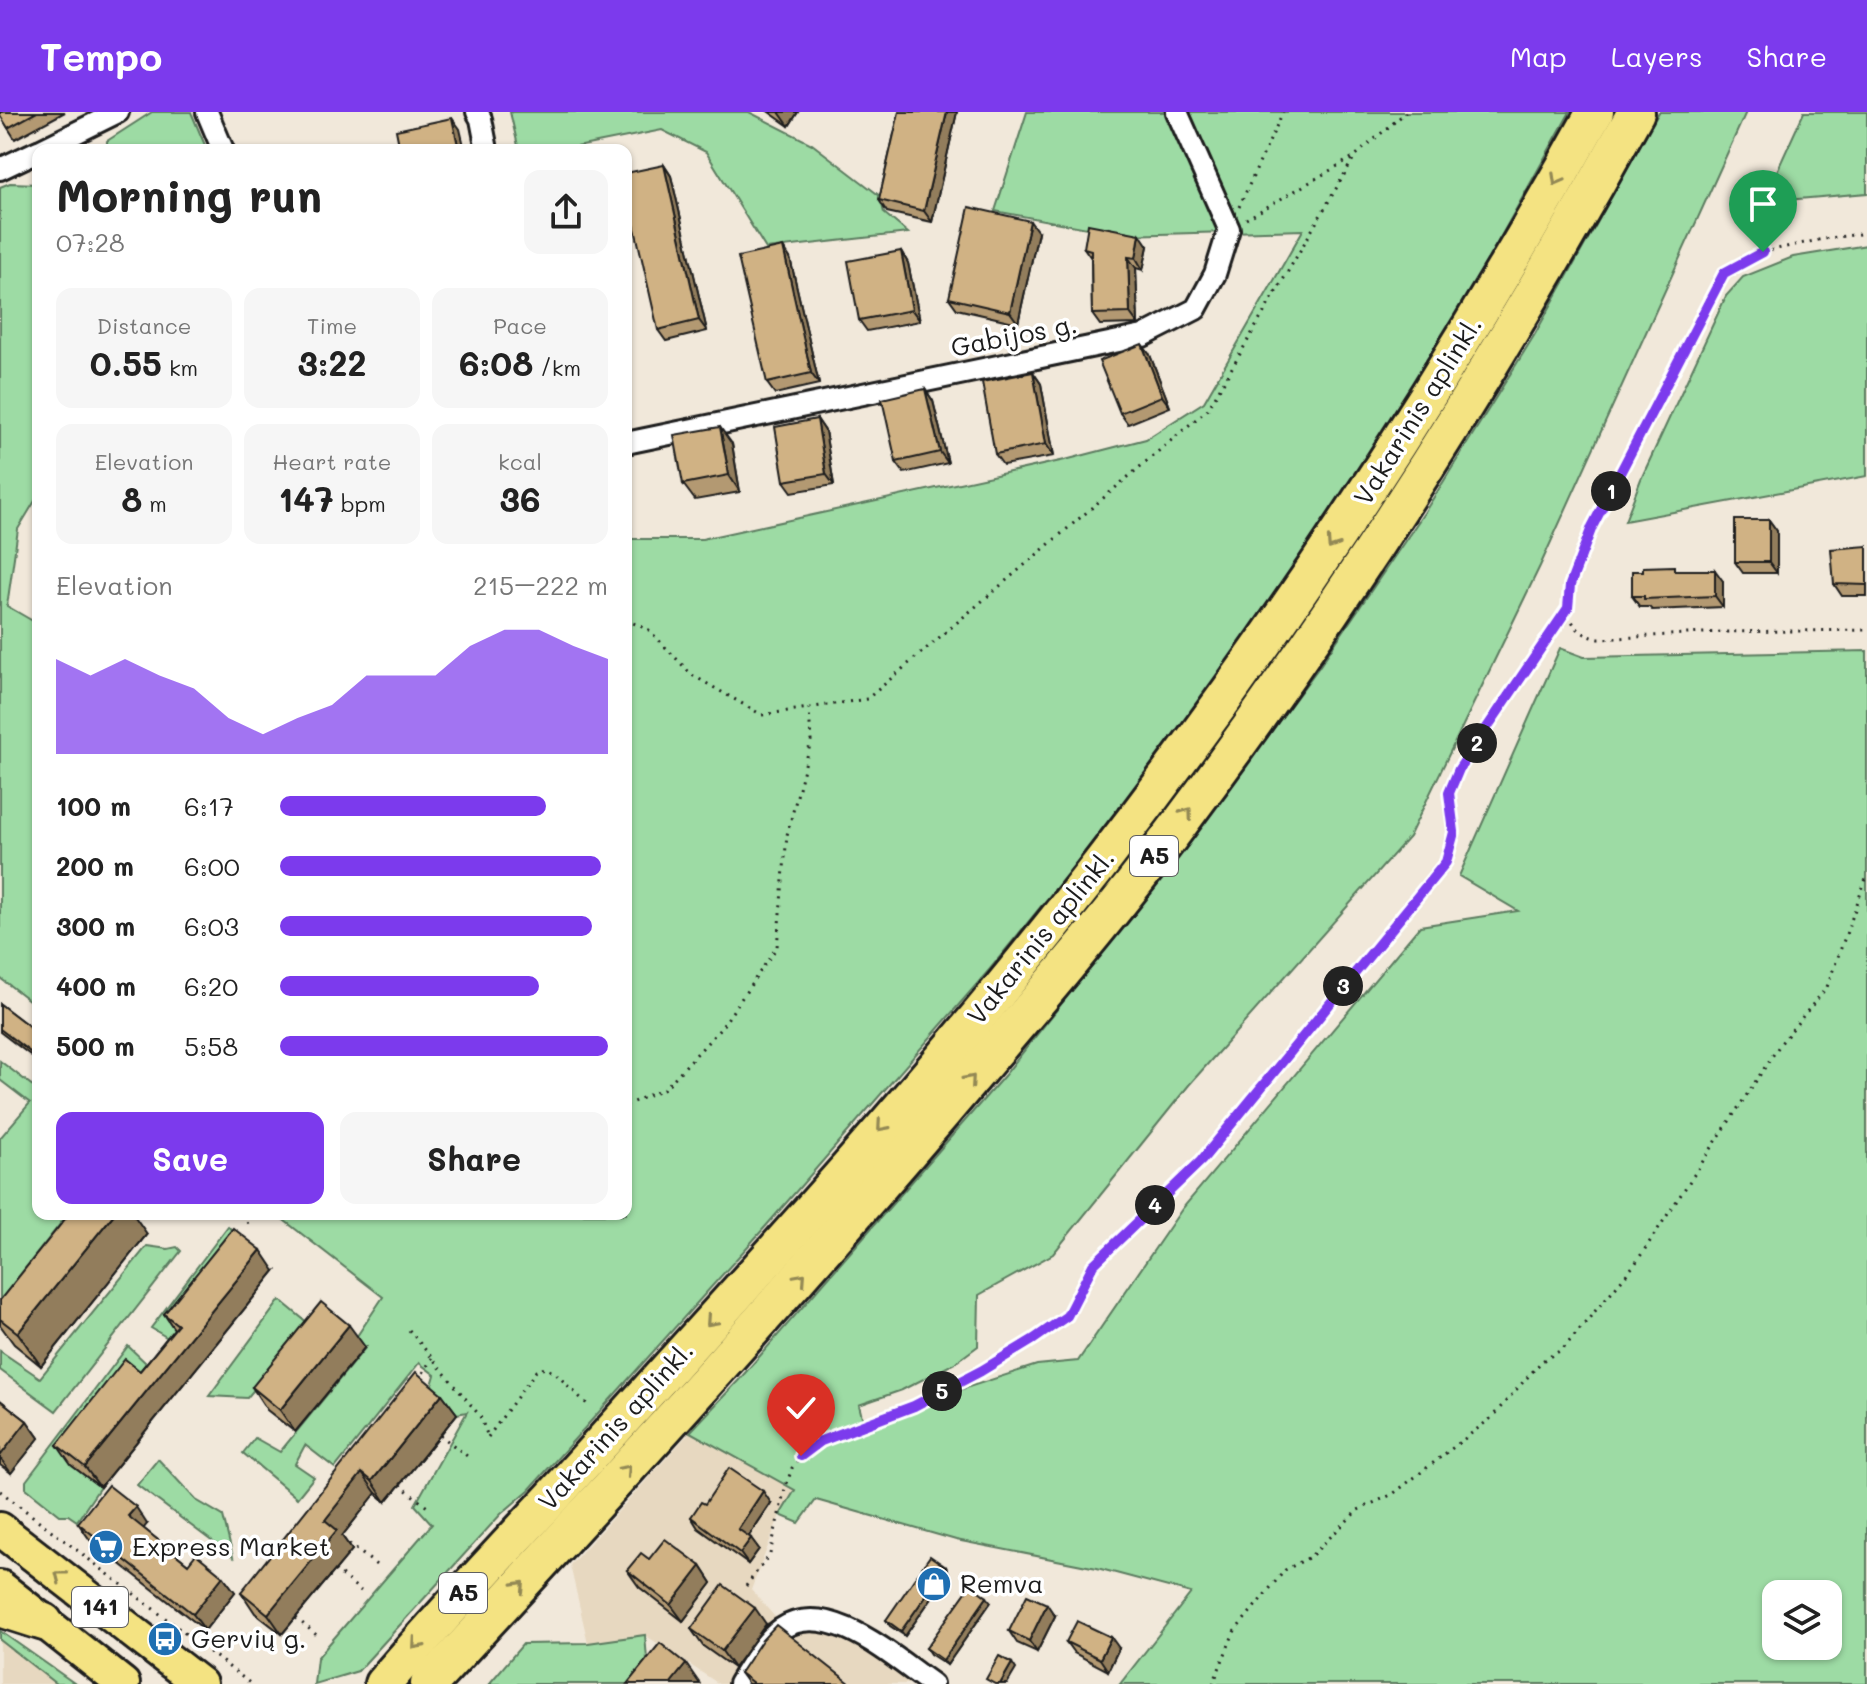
<!DOCTYPE html>
<html lang="en">
<head>
<meta charset="utf-8">
<style>
	body { margin:0; font-family:Mali,sans-serif; background:#f6f6f6; color:#222; height:100vh; display:flex; flex-direction:column; font-size:30px; white-space:nowrap }
	* { box-sizing:border-box; margin:0 }
	p { font-size:26px; color:#767676 }
	.icon { flex:none; width:44px; height:44px; fill:none; stroke:currentColor; stroke-width:2; stroke-linecap:round; stroke-linejoin:round }
	.map { position:relative; flex:1; overflow:hidden }
	.sheet { position:absolute; left:32px; top:32px; width:600px; height:1076px; display:flex; flex-direction:column; background:#fff; border-radius:16px; box-shadow:0 2px 6px #0004 }
	.sheet>* { flex:none }
	.fabs { position:absolute; left:1762px; top:1468px; display:grid; gap:16px }
	.fabs a { display:grid; place-items:center; width:80px; height:80px; border-radius:16px; background:#fff; box-shadow:0 2px 6px #0004; font-size:40px }
	.pin { position:absolute; display:grid; place-items:center; width:68px; height:68px; color:#fff; margin:-82px -34px; border-radius:50% 50% 50% 0; rotate:-45deg; box-shadow:0 0 8px #0007 }
	.pin .icon { rotate:45deg }
	.km { position:absolute; width:40px; height:40px; margin:-20px; border-radius:50%; background:#222; color:#fff; font-size:22px; line-height:40px; text-align:center }
	.round { display:grid; place-items:center; flex:none; width:84px; height:84px; border-radius:16px; background:#f6f6f6 }
	.head { display:flex; align-items:center; justify-content:space-between; height:136px; padding:0 24px }
	h1 { font-size:44px; font-weight:700; line-height:60px }
	.stats { display:grid; grid-template-columns:repeat(3,1fr); gap:12px; height:136px; padding:8px 24px }
	.stats div { display:grid; align-content:center; border-radius:16px; background:#f6f6f6; text-align:center }
	.stats b { font-size:34px; font-weight:700 }
	.stats small { font-size:22px; font-weight:400 }
	.stats p { font-size:22px }
	.chart { height:224px; padding:16px 24px }
	.chart p { display:flex; justify-content:space-between }
	.chart svg { width:100%; height:144px; margin-top:8px; fill:#7c3aed; opacity:.7 }
	.cta { display:flex; gap:16px; margin-top:auto; padding:16px 24px }
	.cta a { flex:1; height:92px; border-radius:16px; background:#7c3aed; color:#fff; font-size:32px; font-weight:700; line-height:92px; text-align:center }
	.cta a+a { background:#f6f6f6; color:#222 }
	ul { padding:0 24px; list-style:none; font-size:26px }
	li { display:grid; grid-template-columns:128px 96px 1fr; align-items:center; height:60px }
	li i { height:20px; border-radius:10px; background:#7c3aed }
	header { display:flex; align-items:center; gap:48px; box-sizing:border-box; height:112px; padding:0 40px; background:#7c3aed; color:#fff }
	header strong { font-size:38px }
	nav { display:flex; gap:44px; margin-inline-start:auto; font-size:28px }
	.map>svg:first-child { display:block }
	.built { fill:#e7d8c0 }
	.green { fill:#9ddba4; stroke:#5c7c60; stroke-width:2; fill-rule:evenodd }
	.lines { fill:none; stroke-linecap:round; stroke-linejoin:round }
	.street-casing { stroke:#1c1c1c; stroke-width:26 }
	.primary-casing { stroke:#1c1c1c; stroke-width:38 }
	.highway-casing { stroke:#1c1c1c; stroke-width:42 }
	.path { stroke:#1c1c1c; stroke-width:3; stroke-dasharray:2 6; stroke-linecap:butt }
	.street { stroke:#fff; stroke-width:20 }
	.primary { stroke:#f4e382; stroke-width:32 }
	.highway { stroke:#f4e382; stroke-width:36 }
	.wall { fill:#b39972; stroke:#1c1c1c; stroke-width:2 }
	.shaded-wall { fill:#927d5c; stroke:#1c1c1c; stroke-width:2 }
	.building { fill:#d0b284; stroke:#1c1c1c; stroke-width:2 }
	.oneway { stroke:#938954 }
	.route-casing { stroke:#fff; stroke-width:16 }
	.route { stroke:#7c3aed; stroke-width:10 }
	.labels { text-anchor:middle; stroke-width:7; stroke-linejoin:round; paint-order:stroke }
	.shield { fill:#fff; stroke:#606060; stroke-width:2 }
	.shield-label { font-size:24px; font-weight:bold; fill:#1c1c1c }
	.street-label { font-size:26px; fill:#1c1c1c; stroke:#fff }
	.poi-label { font-size:26px; fill:#1c1c1c; stroke:#fff; text-anchor:start }
</style>
</head>
<body>
<header>
<strong>Tempo</strong>
<nav><a>Map</a><a>Layers</a><a>Share</a></nav>
</header>
<div class="map">
<svg width="1867" height="1572" viewBox="0 0 1867 1572">
	<rect width="100%" height="100%" fill="#f1e8da"/>
	<filter id="ink" filterUnits="userSpaceOnUse"><feTurbulence type="fractalNoise" baseFrequency=".0125" numOctaves="2"/><feDisplacementMap in="SourceGraphic" scale="16" xChannelSelector="R" yChannelSelector="G"/><feConvolveMatrix kernelMatrix="1 2 1 2 8 2 1 2 1" color-interpolation-filters="sRGB"/></filter>
	<g filter="url(#ink)">
		<g class="built">
			<path d="M690,1320L795,1379L780,1403L751,1478L784,1515L820,1509L932,1572H719L645,1523L588,1531L570,1453Z"/>
			<path d="M0,1528L56,1572H0Z"/>
		</g>
		<g class="green">
			<path d="M152,0H191L207,38H107V29Z"/>
			<path d="M510,0H749L812,32L880,84L884,101L908,121L766,137L706,40L662,18L562,38H519Z"/>
			<path d="M1027,0H1570L1460,198L1347,375L1250,517L1130,685L990,857L766,1114L529,1378L501,1402L358,1559L314,1572L317,1546L432,1412L415,1393L467,1300L457,1302L430,1280L435,1263L419,1251L335,1356L305,1333L295,1352L314,1365L297,1386L243,1341L255,1326L280,1340L365,1236L355,1227L383,1185L276,1102H626V427H702L1065,348L1146,327L1204,290L1303,118L1125,123L995,99Z"/>
			<path d="M1659,0H1746L1540,454L1409,725L1189,973L1053,1142L979,1183L978,1234L955,1251L902,1278L859,1293L863,1309L1037,1253L1078,1249L1182,1097L1420,814L1518,799L1459,764L1560,536L1584,545L1867,539V1572H1120L1191,1481L1097,1456L956,1428L816,1388L799,1411L780,1403L795,1378L690,1320L738,1269L1004,964L1168,758L1319,555L1424,401L1535,222ZM1776,1482H1828V1534H1776Z"/>
			<path d="M1804,0H1867V81L1763,90Z"/>
			<path d="M10,71L38,72V384L18,417L7,494L38,512V895L0,866V75Z"/>
			<path d="M1867,133V364L1625,409L1641,367L1726,184L1743,165L1793,145Z"/>
			<path d="M0,949L38,978V1102H68L0,1188V1026L30,991L0,968Z"/>
			<path d="M228,1114L247,1136L173,1229L151,1216Z"/>
			<path d="M147,1134L168,1137L177,1135L181,1139L56,1299L0,1258V1239L40,1266Z"/>
			<path d="M280,1188L309,1212L247,1286L209,1284Z"/>
			<path d="M128,1234L146,1251L139,1267L72,1354L100,1375L77,1409L68,1403H60L26,1376V1369Z"/>
			<path d="M158,1347L196,1388L223,1404L233,1445L137,1373Z"/>
			<path d="M0,1519L74,1571L75,1572H56L0,1528Z"/>
			<path d="M645,1523L649,1572H489L523,1532L588,1531Z"/>
		</g>
		<g class="lines">
			<g class="street-casing">
				<g id="street">
					<path d="M207,0L223,38"/>
					<path d="M477,0L481,7L487,38"/>
					<path d="M41,38L118,0"/>
					<path d="M0,57L38,39"/>
					<path d="M626,331L1143,224L1196,197L1215,162L1229,117L1177,0"/>
					<path d="M739,1572C750,1554 763,1530 781,1517C829,1485 895,1547 932,1572"/>
				</g>
			</g>
			<g class="primary-casing">
				<g id="primary">
					<path d="M0,1417L200,1572"/>
					<path d="M0,1475L123,1572"/>
				</g>
			</g>
			<g class="highway-casing">
				<g id="highway">
					<path d="M0,1496L44,1510"/>
					<path d="M383,1572C437,1509 494,1448 551,1387C700,1221 853,1057 995,884C1223,607 1421,315 1595,0"/>
					<path d="M429,1572C603,1384 776,1195 943,1000C1023,906 1104,813 1178,714C1348,487 1500,248 1636,0"/>
				</g>
			</g>
			<g class="path">
				<path d="M1239,95L1283,0"/>
				<path d="M1246,107L1355,44L1406,0"/>
				<path d="M1867,121L1823,127L1763,140L1724,161C1698,212 1672,262 1645,313C1627,349 1562,461 1568,497C1571,515 1583,524 1600,527L1721,520L1867,518"/>
				<path d="M626,508L649,518L692,563L762,603L867,587L1208,297L1355,44"/>
				<path d="M626,993L665,976L721,916L777,835L787,723L811,629L809,596"/>
				<path d="M246,1102L248,1114"/>
				<path d="M409,1218L480,1304L488,1325"/>
				<path d="M423,1261L432,1246"/>
				<path d="M440,1323L471,1347"/>
				<path d="M488,1325L536,1259L545,1256L555,1261L590,1295"/>
				<path d="M400,1373L431,1398"/>
				<path d="M0,1379L251,1572"/>
				<path d="M343,1427L380,1456"/>
				<path d="M335,1458L361,1479"/>
				<path d="M746,1474L770,1442L784,1380L792,1356L801,1344L821,1329L914,1294L981,1259L1034,1227L1067,1204L1093,1153L1201,1049L1446,750L1454,720L1449,681L1459,657L1568,496"/>
				<path d="M296,1506L319,1525"/>
				<path d="M1213,1572L1234,1520L1285,1458L1310,1445L1358,1398L1393,1382L1490,1307L1542,1249L1563,1237L1635,1152L1781,931L1827,875L1867,764"/>
			</g>
			<use href="#street" class="street"/>
			<use href="#primary" class="primary"/>
			<use href="#highway" class="highway"/>
		</g>
		<g class="wall">
			<path d="M0,0H65L15,27L8,16Z"/>
			<path d="M769,0H798L789,14Z"/>
			<path d="M899,0H957L932,110L887,100L879,88Z"/>
			<path d="M664,53L671,64L707,219L666,229L658,218Z"/>
			<path d="M1038,120L1018,211L957,197L949,186Z"/>
			<path d="M1148,134L1143,158L1136,156L1138,212L1100,213L1092,202L1091,146L1084,136Z"/>
			<path d="M901,139L908,151L920,209L867,219L859,208Z"/>
			<path d="M790,146L819,272L775,282L767,271Z"/>
			<path d="M1150,243L1170,295L1128,312L1120,301Z"/>
			<path d="M1033,260L1041,272L1054,344L1003,353L995,342Z"/>
			<path d="M925,277L933,289L948,351L904,361L896,350Z"/>
			<path d="M817,307L825,319L834,373L792,380L784,369Z"/>
			<path d="M732,332L740,380L695,388L683,372Z"/>
			<path d="M626,390L631,416L626,417Z"/>
			<path d="M1769,408L1777,419V461H1743L1735,450Z"/>
			<path d="M1867,434V484H1842L1834,472Z"/>
			<path d="M1677,458L1723,469V495L1652,498L1649,495H1640L1632,484Z"/>
			<path d="M0,892L38,921V949L0,920Z"/>
			<path d="M147,1122L41,1254L14,1232L0,1213V1188Z"/>
			<path d="M275,1159L100,1375L71,1353L57,1333L140,1259L174,1217L164,1202Z"/>
			<path d="M365,1235L295,1320L267,1298L252,1275Z"/>
			<path d="M442,1282L457,1302L386,1390L376,1381L342,1424L352,1438L282,1522L255,1501L241,1480Z"/>
			<path d="M0,1288L27,1309L39,1326L11,1361L0,1353Z"/>
			<path d="M771,1391L749,1424L759,1437L748,1452L698,1416L691,1405L705,1392Z"/>
			<path d="M78,1411L147,1412L143,1416L188,1452L223,1464L235,1480L205,1518L90,1428Z"/>
			<path d="M649,1447L701,1454L712,1471L683,1509L639,1475L627,1458Z"/>
			<path d="M946,1455L949,1461L905,1524L890,1514L886,1508Z"/>
			<path d="M991,1490L947,1553L930,1542L926,1536Z"/>
			<path d="M1055,1504L1037,1540L1017,1531L1009,1519Z"/>
			<path d="M766,1512L734,1556L703,1534L691,1517Z"/>
			<path d="M1066,1530L1119,1536L1108,1559L1074,1541Z"/>
			<path d="M740,1561L851,1572H748Z"/>
		</g>
		<g class="shaded-wall">
			<path d="M779,0H798L789,14Z"/>
			<path d="M947,0H957L932,110L924,99Z"/>
			<path d="M452,6L460,17L465,38H459Z"/>
			<path d="M664,53L671,64L707,219L699,208Z"/>
			<path d="M1030,109L1038,120L1018,211L1010,200Z"/>
			<path d="M1140,122L1148,134L1143,158L1136,146Z"/>
			<path d="M783,135L790,146L819,272L811,261Z"/>
			<path d="M901,139L908,151L920,209L912,198Z"/>
			<path d="M1128,145L1136,156L1138,212L1130,201Z"/>
			<path d="M1142,232L1150,243L1170,295L1162,284Z"/>
			<path d="M1033,260L1041,272L1054,344L1046,332Z"/>
			<path d="M925,277L933,289L948,351L940,340Z"/>
			<path d="M817,307L825,319L834,373L826,362Z"/>
			<path d="M720,315L732,332L740,380L729,363Z"/>
			<path d="M626,390L631,416L626,408Z"/>
			<path d="M1769,408L1777,419V461L1769,450Z"/>
			<path d="M1715,458L1723,469V495L1715,484Z"/>
			<path d="M114,1102H133L147,1122L41,1254L18,1221Z"/>
			<path d="M261,1138L275,1159L100,1375L85,1355Z"/>
			<path d="M349,1213L365,1235L295,1320L280,1298Z"/>
			<path d="M442,1282L457,1302L386,1390L372,1369Z"/>
			<path d="M27,1309L39,1326L11,1361L0,1346V1344Z"/>
			<path d="M362,1361L376,1381L342,1424L352,1438L282,1522L268,1502L325,1408Z"/>
			<path d="M763,1379L771,1391L746,1428L738,1417Z"/>
			<path d="M136,1395L147,1412L140,1421L128,1404Z"/>
			<path d="M751,1426L759,1437L748,1452L740,1441Z"/>
			<path d="M701,1454L712,1471L683,1509L671,1493Z"/>
			<path d="M946,1455L949,1461L905,1524L901,1519Z"/>
			<path d="M223,1464L235,1480L205,1518L193,1502Z"/>
			<path d="M987,1485L991,1490L947,1553L943,1548Z"/>
			<path d="M1047,1492L1055,1504L1037,1540L1029,1529Z"/>
			<path d="M755,1496L766,1512L734,1556L722,1539Z"/>
			<path d="M1111,1525L1119,1536L1108,1559L1100,1547Z"/>
			<path d="M1012,1551L1016,1557L1007,1572H1000Z"/>
			<path d="M686,1552L700,1572H670Z"/>
		</g>
		<g class="building">
			<path d="M0,0H37L8,16L0,3Z"/>
			<path d="M899,0H947L924,99L879,88Z"/>
			<path d="M452,6L459,38H400L396,18Z"/>
			<path d="M664,53L699,208L658,218L626,77V61Z"/>
			<path d="M969,95L1030,109L1010,200L949,186Z"/>
			<path d="M1088,112L1140,122L1136,146L1128,145L1130,201L1092,202L1091,138L1084,136Z"/>
			<path d="M783,135L811,261L767,271L738,145Z"/>
			<path d="M901,139L912,198L859,208L848,149Z"/>
			<path d="M1142,232L1162,284L1120,301L1099,249Z"/>
			<path d="M1033,260L1046,332L995,342L982,270Z"/>
			<path d="M925,277L940,340L896,350L882,287Z"/>
			<path d="M817,307L826,362L784,369L775,315Z"/>
			<path d="M720,315L729,363L683,372L674,323Z"/>
			<rect x="1735" y="408" width="34" height="42"/>
			<path d="M1867,434V473L1834,472L1831,437Z"/>
			<path d="M1674,454V458H1715V484L1644,487V484H1632V459H1643V455Z"/>
			<path d="M0,892L38,921V946L0,917Z"/>
			<path d="M69,1102H114L18,1221L0,1207V1188Z"/>
			<path d="M233,1116L261,1138L85,1355L57,1333L125,1247L140,1259L178,1213L164,1202Z"/>
			<path d="M321,1190L349,1213L280,1298L252,1275Z"/>
			<path d="M416,1260L442,1282L372,1369L362,1361L325,1408L337,1418L268,1502L241,1480Z"/>
			<path d="M0,1288L27,1309L0,1344Z"/>
			<path d="M729,1356L763,1379L738,1417L751,1426L740,1441L691,1405L701,1390L705,1392Z"/>
			<path d="M108,1373L136,1395L128,1404L188,1452L196,1442L223,1464L193,1502L78,1411Z"/>
			<path d="M665,1427L701,1454L671,1493L627,1458L641,1441L649,1447Z"/>
			<path d="M930,1444L946,1455L901,1519L886,1508Z"/>
			<path d="M723,1473L755,1496L722,1539L691,1517Z"/>
			<path d="M971,1473L987,1485L943,1548L926,1536Z"/>
			<path d="M1027,1483L1047,1492L1029,1529L1009,1519Z"/>
			<path d="M1077,1509L1111,1525L1100,1547L1066,1530Z"/>
			<path d="M776,1513L851,1572H753V1571L740,1561L762,1528Z"/>
			<path d="M660,1531L686,1552L670,1572H627Z"/>
			<path d="M999,1544L1012,1551L1000,1572H995L986,1567Z"/>
		</g>
		<defs><path id="oneway-chevron" d="M-2-3.5L2.5 0L-2 3.5" fill="none" stroke-width="1.6" stroke-linecap="round" stroke-linejoin="round" transform="scale(2)"/></defs>
		<g class="oneway">
			<use href="#oneway-chevron" transform="translate(1557 68) rotate(119)"/>
			<use href="#oneway-chevron" transform="translate(1332 432) rotate(124)"/>
			<use href="#oneway-chevron" transform="translate(1187 701) rotate(-54)"/>
			<use href="#oneway-chevron" transform="translate(970 968) rotate(-49)"/>
			<use href="#oneway-chevron" transform="translate(882 1014) rotate(131)"/>
			<use href="#oneway-chevron" transform="translate(801 1166) rotate(-48)"/>
			<use href="#oneway-chevron" transform="translate(711 1209) rotate(132)"/>
			<use href="#oneway-chevron" transform="translate(626 1358) rotate(-48)"/>
			<use href="#oneway-chevron" transform="translate(60 1464) rotate(-142)"/>
			<use href="#oneway-chevron" transform="translate(520 1474) rotate(-47)"/>
			<use href="#oneway-chevron" transform="translate(417 1532) rotate(131)"/>
		</g>
	</g>
	<g class="lines" filter="url(#ink)">
		<g class="route-casing">
			<path id="route" d="M801,1344L821,1329L914,1294L981,1259L1034,1227L1067,1204L1093,1153L1201,1049L1446,750L1454,720L1449,681L1459,657L1568,496L1570,473L1592,415L1724,161L1763,140"/>
		</g>
		<use href="#route" class="route"/>
	</g>
	<defs>
		<g id="supermarket-disc" transform="scale(1.8)"><circle r="9.5" fill="#1f6fb2" stroke="#fff"/><path d="M-6-5.5h2.5l.6 2H6L4.5 2H-2.5L-4.4-4H-6ZM-1.5 3.2a1.3 1.3 0 1 0 .1 0ZM3 3.2a1.3 1.3 0 1 0 .1 0Z" fill="#fff"/></g>
		<g id="shop-disc" transform="scale(1.8)"><circle r="9.5" fill="#1f6fb2" stroke="#fff"/><path d="M-5-2.5h2.3a2.7 3.5 0 0 1 5.4 0H5L5.5 6h-11ZM-1.5-2.5h3a1.5 2.3 0 0 0-3 0Z" fill="#fff"/></g>
		<g id="bus-disc" transform="scale(1.8)"><circle r="9.5" fill="#1f6fb2" stroke="#fff"/><path d="M-5-6H5V4H4V6H2V4H-2V6H-4V4H-5ZM-3.5-4V0h7V-4ZM-3.5 1.2v1.5H-2V1.2ZM2 1.2v1.5H3.5V1.2Z" fill="#fff"/></g>
	</defs>
	<g fill-rule="evenodd">
		<use href="#supermarket-disc" x="106" y="1435"/>
		<use href="#shop-disc" x="934" y="1472"/>
		<use href="#bus-disc" x="165" y="1527"/>
	</g>
	<g class="labels">
		<g class="shield">
			<rect x="1130" y="724" width="48" height="40" rx="6"/>
			<rect x="439" y="1461" width="48" height="40" rx="6"/>
			<rect x="72" y="1475" width="56" height="40" rx="6"/>
		</g>
		<g class="shield-label">
			<text x="1154" y="752">A5</text>
			<text x="463" y="1489">A5</text>
			<text x="100" y="1503">141</text>
		</g>
		<g class="street-label">
			<text transform="translate(1014 224) rotate(-11)" y="9">Gabijos g.</text>
			<text transform="translate(1418 299) rotate(-58)" y="9">Vakarinis aplinkl.</text>
			<text transform="translate(1041 825) rotate(-51)" y="9">Vakarinis aplinkl.</text>
			<text transform="translate(616 1314) rotate(-48)" y="9">Vakarinis aplinkl.</text>
		</g>
		<g class="poi-label">
			<text x="132" y="1444">Express Market</text>
			<text x="960" y="1481">Remva</text>
			<text x="191" y="1536">Gervių g.</text>
		</g>
	</g>
</svg>
<div class="fabs">
<a><svg class="icon" aria-label="layers" viewBox="0 0 24 24"><path d="M12 4l9 5-9 5-9-5zM3 14l9 5 9-5"/></svg></a>
</div>
<div class="pin" style="left:1763px;top:140px;background:#1e9e55"><svg class="icon" aria-label="arrive" viewBox="0 0 24 24"><path d="M6 21V4h12l-3 4 3 4H6"/></svg></div>
<div class="pin" style="left:801px;top:1344px;background:#d93025"><svg class="icon" aria-label="check" viewBox="0 0 24 24"><path d="M5 12l5 5 9-10"/></svg></div>
<b class="km" style="left:1611px;top:379px">1</b>
<b class="km" style="left:1477px;top:631px">2</b>
<b class="km" style="left:1343px;top:874px">3</b>
<b class="km" style="left:1155px;top:1093px">4</b>
<b class="km" style="left:942px;top:1279px">5</b>
<section class="sheet">
<div class="head"><div><h1>Morning run</h1><p>07:28</p></div><a class="round"><svg class="icon" aria-label="share" viewBox="0 0 24 24"><path d="M12 15V3M7 8l5-5 5 5M5 13v7h14v-7"/></svg></a></div>
<div class="stats">
<div><p>Distance</p><b>0.55<small> km</small></b></div>
<div><p>Time</p><b>3:22</b></div>
<div><p>Pace</p><b>6:08<small> /km</small></b></div>
</div>
<div class="stats">
<div><p>Elevation</p><b>8<small> m</small></b></div>
<div><p>Heart rate</p><b>147<small> bpm</small></b></div>
<div><p>kcal</p><b>36</b></div>
</div>
<div class="chart"><p><span>Elevation</span>215–222 m</p>
<svg viewBox="0 0 160 44" preserveAspectRatio="none"><path d="M0 44V15L10 20L20 15L30 20L40 24L50 33L60 38L70 33L80 29L90 20L100 20L110 20L120 11L130 6L140 6L150 11L160 15V44z"/></svg>
</div>
<ul>
<li><b>100 m</b>6:17<i style="width:81%"></i></li>
<li><b>200 m</b>6:00<i style="width:98%"></i></li>
<li><b>300 m</b>6:03<i style="width:95%"></i></li>
<li><b>400 m</b>6:20<i style="width:79%"></i></li>
<li><b>500 m</b>5:58<i style="width:100%"></i></li>
</ul>
<div class="cta"><a>Save</a><a>Share</a></div>
</section>
</div>
</body>
</html>
